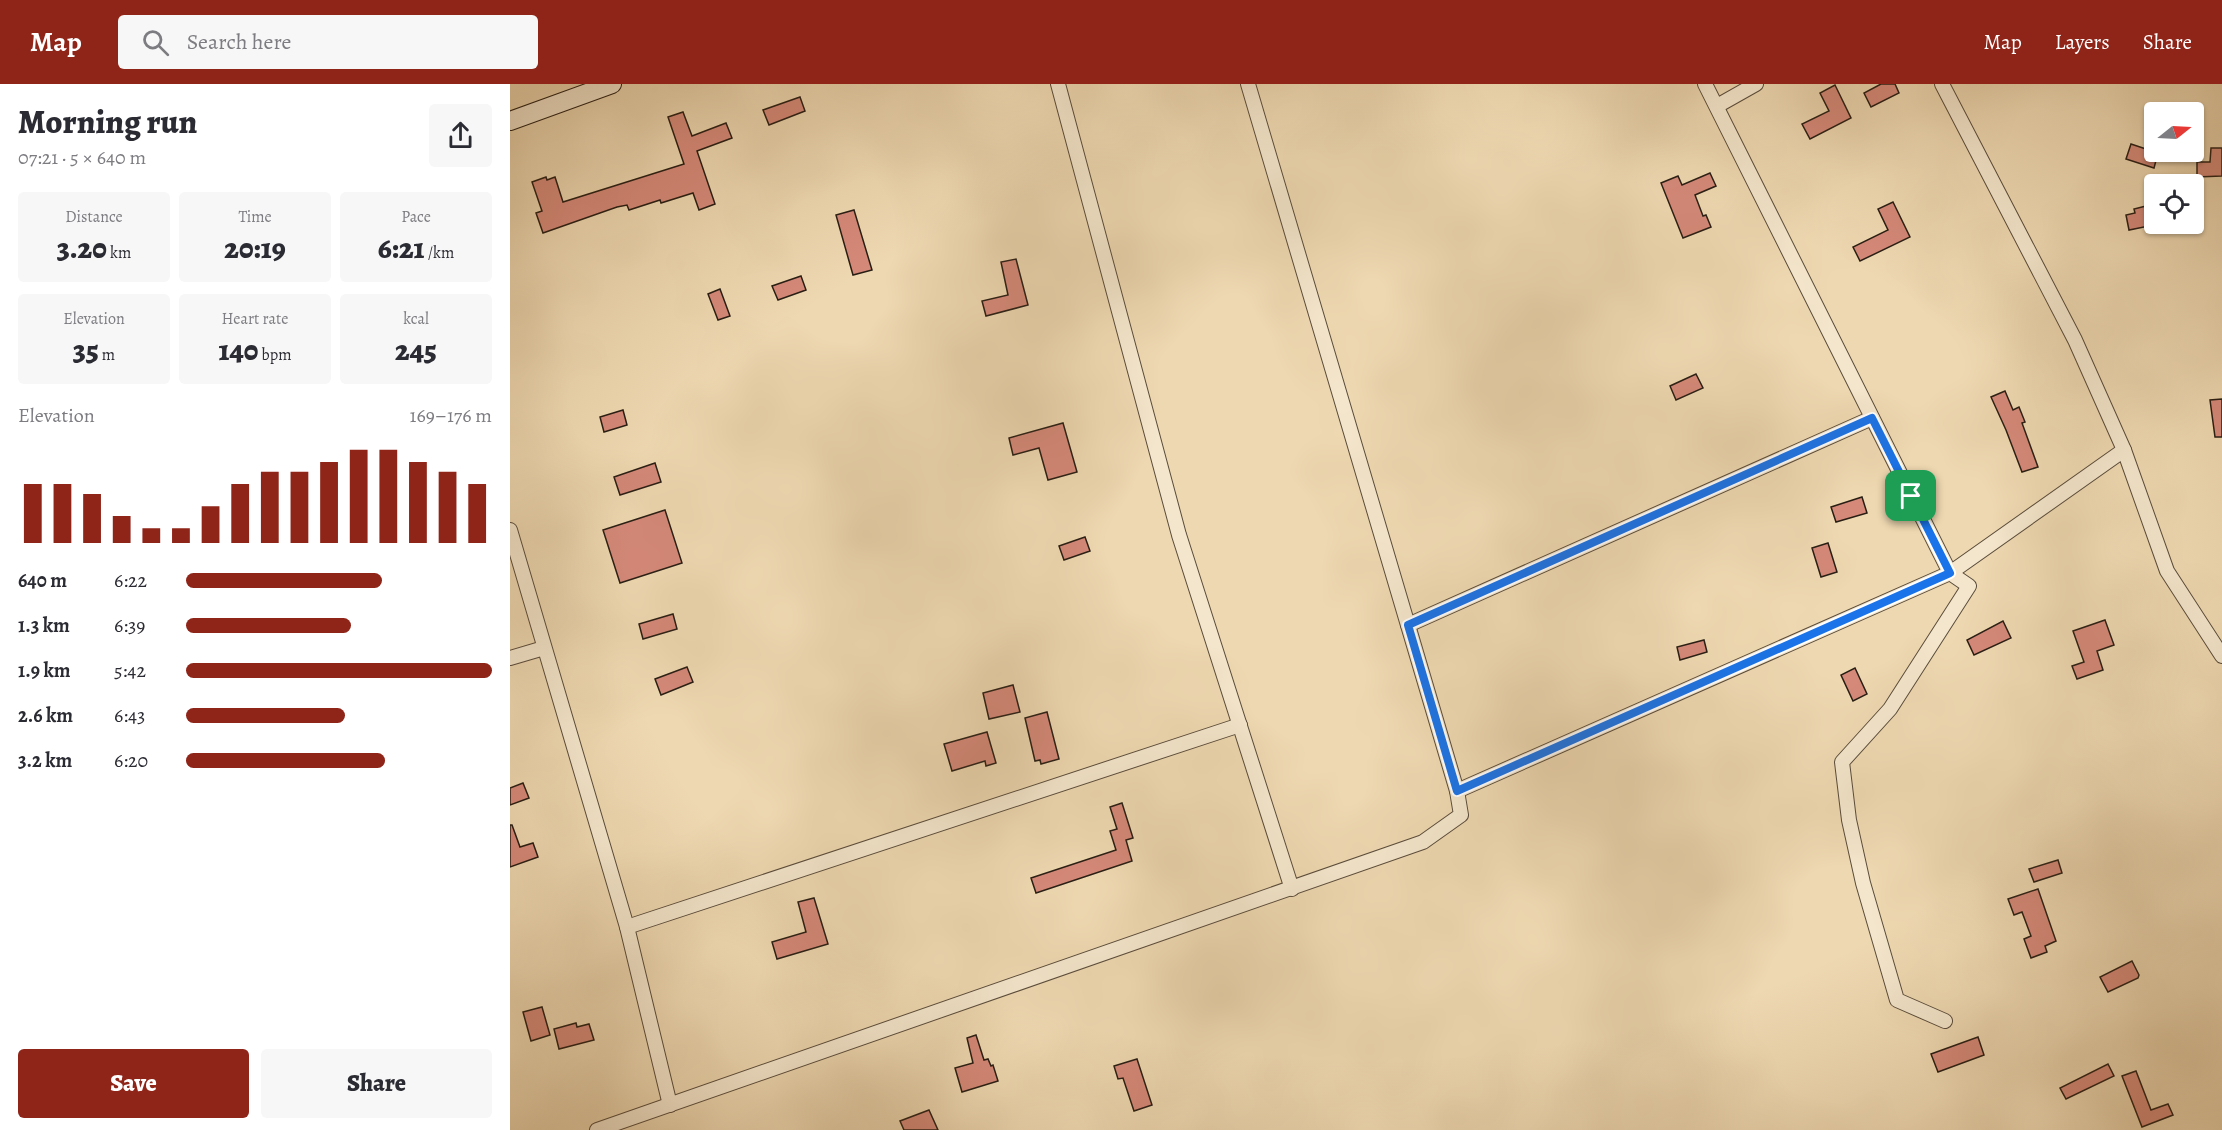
<!DOCTYPE html>
<html lang="en">
<head>
<meta charset="utf-8">
<style>
	body { margin:0; font-family:Alegreya,serif; background:#f7f7f7; color:#2b2b33; height:100vh; display:flex; flex-direction:column; font-size:22px; white-space:nowrap }
	* { box-sizing:border-box; margin:0 }
	p { font-size:20px; color:#7c7c81 }
	.icon { flex:none; width:33px; height:33px; fill:none; stroke:currentColor; stroke-width:2; stroke-linecap:round; stroke-linejoin:round }
	.map { position:relative; flex:1; overflow:hidden }
	.panel { display:flex; flex-direction:column; background:#fff; width:510px }
	.panel>* { flex:none }
	.needle { width:39px; rotate:72deg }
	.tools { position:absolute; left:1634px; top:18px; display:grid; gap:12px }
	.tools a { display:grid; place-items:center; width:60px; height:60px; border-radius:6px; background:#fff; box-shadow:0 2px 4px #0004; font-size:30px }
	.pin { position:absolute; display:grid; place-items:center; width:51px; height:51px; color:#fff; margin:-26px; border-radius:12px; box-shadow:0 3px 9px #0006 }
	.round { display:grid; place-items:center; flex:none; width:63px; height:63px; border-radius:6px; background:#f7f7f7 }
	.summary { display:flex; align-items:center; justify-content:space-between; height:102px; padding:0 18px }
	h1 { font-size:33px; font-weight:800; line-height:45px }
	.stats { display:grid; grid-template-columns:repeat(3,1fr); gap:9px; height:102px; padding:6px 18px }
	.stats div { display:grid; align-content:center; border-radius:6px; background:#f7f7f7; text-align:center }
	.stats b { font-size:30px; font-weight:800 }
	.stats small { font-size:16px; font-weight:400 }
	.stats p { font-size:16px }
	.chart { height:168px; padding:12px 18px }
	.chart p { display:flex; justify-content:space-between }
	.chart svg { width:100%; height:108px; margin-top:6px; stroke:#8f2418; stroke-width:6 }
	.action { display:flex; gap:12px; margin-top:auto; padding:12px 18px }
	.action a { flex:1; height:69px; border-radius:6px; background:#8f2418; color:#fff; font-size:24px; font-weight:800; line-height:69px; text-align:center }
	.action a+a { background:#f7f7f7; color:#2b2b33 }
	ul { padding:0 18px; list-style:none; font-size:20px }
	li { display:grid; grid-template-columns:96px 72px 1fr; align-items:center; height:45px }
	li i { height:15px; border-radius:8px; background:#8f2418 }
	header { display:flex; align-items:center; gap:36px; box-sizing:border-box; height:84px; padding:0 30px; background:#8f2418; color:#fff }
	header strong { font-size:28px }
	nav { display:flex; gap:33px; margin-inline-start:auto; font-size:21px }
	.search { width:420px; height:54px; background:#f7f7f7; display:flex; align-items:center; gap:15px; box-sizing:border-box; padding:0 21px; border-radius:6px; color:#7c7c81; font-size:22px }
	main { display:flex; flex:1; min-height:0 }
	.map>svg:first-child { display:block }
	.building { fill:#d58979; stroke:#291e14; stroke-width:1.5 }
	.lines { fill:none; stroke-linecap:round; stroke-linejoin:round }
	.street-casing { stroke:#5a4c3b; stroke-width:16 }
	.secondary-casing { stroke:#291e14; stroke-width:20 }
	.street { stroke:#f4e6cc; stroke-width:14 }
	.secondary { stroke:#f4e6cc; stroke-width:18 }
	.route-casing { stroke:#fff; stroke-width:12 }
	.route { stroke:#1a73e8; stroke-width:8 }
</style>
</head>
<body>
<header>
<strong>Map</strong>
<div class="search"><svg class="icon" aria-label="search" viewBox="0 0 24 24"><circle cx="10" cy="10" r="6"/><path d="M15 15l6 6"/></svg>Search here</div>
<nav><a>Map</a><a>Layers</a><a>Share</a></nav>
</header>
<main>
<section class="panel">
<div class="summary"><div><h1>Morning run</h1><p>07:21 · 5 × 640 m</p></div><a class="round"><svg class="icon" aria-label="share" viewBox="0 0 24 24"><path d="M12 15V3M7 8l5-5 5 5M5 13v7h14v-7"/></svg></a></div>
<div class="stats">
<div><p>Distance</p><b>3.20<small> km</small></b></div>
<div><p>Time</p><b>20:19</b></div>
<div><p>Pace</p><b>6:21<small> /km</small></b></div>
</div>
<div class="stats">
<div><p>Elevation</p><b>35<small> m</small></b></div>
<div><p>Heart rate</p><b>140<small> bpm</small></b></div>
<div><p>kcal</p><b>245</b></div>
</div>
<div class="chart"><p><span>Elevation</span>169–176 m</p>
<svg viewBox="0 0 160 44" preserveAspectRatio="none"><path d="M5 44V20M15 44V20M25 44V24M35 44V33M45 44V38M55 44V38M65 44V29M75 44V20M85 44V15M95 44V15M105 44V11M115 44V6M125 44V6M135 44V11M145 44V15M155 44V20"/></svg>
</div>
<ul>
<li><b>640 m</b>6:22<i style="width:64%"></i></li>
<li><b>1.3 km</b>6:39<i style="width:54%"></i></li>
<li><b>1.9 km</b>5:42<i style="width:100%"></i></li>
<li><b>2.6 km</b>6:43<i style="width:52%"></i></li>
<li><b>3.2 km</b>6:20<i style="width:65%"></i></li>
</ul>
<div class="action"><a>Save</a><a>Share</a></div>
</section>
<div class="map">
<svg width="1712" height="1046" viewBox="0 0 1712 1046">
	<rect width="100%" height="100%" fill="#eed8b1"/>
	<filter id="stains"><feTurbulence type="fractalNoise" baseFrequency=".00333" numOctaves="4"/><feColorMatrix values="0 0 0 0 .2 0 0 0 0 .09 0 0 0 0 .02 0 0 0 .5 -.17"/></filter>
	<radialGradient id="worn" r=".72"><stop offset=".6" stop-color="#630" stop-opacity="0"/><stop offset="1" stop-color="#630" stop-opacity=".3"/></radialGradient>
	<g class="building">
		<path d="M1371,0H1385L1389,9L1361,23L1354,9Z"/>
		<path d="M1325,1L1341,34L1300,55L1292,40L1319,27L1310,9Z"/>
		<path d="M290,13L295,27L259,41L253,26Z"/>
		<path d="M173,28L182,52L216,39L222,54L187,67L205,120L189,126L183,109L151,119L150,116L119,126L117,121L107,123L33,149L26,129L32,127L22,98L36,93L37,96L45,93L53,118L174,80L158,33Z"/>
		<path d="M1621,60L1648,69L1644,84L1616,75Z"/>
		<path d="M1701,64H1712V92L1687,93V78H1700Z"/>
		<path d="M1200,89L1206,102L1185,111L1193,132L1196,131L1201,143L1173,154L1151,99L1168,92L1172,101Z"/>
		<path d="M1383,118L1400,153L1350,177L1343,163L1378,146L1368,125Z"/>
		<path d="M1636,122V127L1644,125V141L1619,146L1616,131L1625,129L1624,125Z"/>
		<path d="M344,126L362,186L343,191L326,131Z"/>
		<path d="M506,175L518,221L476,232L472,217L498,211L491,178Z"/>
		<path d="M291,192L296,206L268,216L262,202Z"/>
		<path d="M210,205L220,232L208,236L198,210Z"/>
		<path d="M1186,290L1193,304L1166,316L1160,302Z"/>
		<path d="M1495,307L1503,326L1509,323L1515,338L1512,339L1528,383L1512,388L1496,346L1481,313Z"/>
		<path d="M1712,315V353H1705L1700,316Z"/>
		<path d="M113,326L117,341L94,348L90,333Z"/>
		<path d="M553,339L567,388L538,396L529,364L503,371L499,354Z"/>
		<path d="M145,379L151,398L110,411L104,393Z"/>
		<path d="M1352,413L1357,429L1326,438L1321,423Z"/>
		<path d="M155,426L172,479L110,499L93,446Z"/>
		<path d="M575,453L580,467L554,476L549,462Z"/>
		<path d="M1318,459L1327,488L1311,493L1302,464Z"/>
		<path d="M163,530L167,545L133,555L129,540Z"/>
		<path d="M1595,536L1604,561L1587,567L1593,586L1567,595L1562,582L1574,578L1563,547Z"/>
		<path d="M1493,537L1501,554L1464,571L1457,556Z"/>
		<path d="M1194,556L1197,568L1170,576L1167,563Z"/>
		<path d="M177,583L183,598L151,611L145,595Z"/>
		<path d="M1345,584L1357,610L1343,617L1331,591Z"/>
		<path d="M503,601L510,628L479,635L473,609Z"/>
		<path d="M537,628L549,675L531,680L530,676L525,677L515,634Z"/>
		<path d="M477,648L486,679L476,682L475,677L442,687L434,660Z"/>
		<path d="M13,699L19,714L0,721V704Z"/>
		<path d="M612,719L623,754L616,756L622,777L526,809L521,794L606,766L600,747L607,745L600,723Z"/>
		<path d="M0,741H2L10,763L23,759L28,773L0,783Z"/>
		<path d="M1548,776L1552,789L1524,798L1519,785Z"/>
		<path d="M1528,805L1546,857L1535,862L1537,868L1521,874L1514,855L1521,852L1512,828L1504,831L1498,815Z"/>
		<path d="M304,814L318,860L267,875L262,858L296,848L288,818Z"/>
		<path d="M1622,877L1629,891L1628,894L1598,908L1590,893Z"/>
		<path d="M32,923L40,951L21,957L13,928Z"/>
		<path d="M66,939L67,943L79,940L84,956L49,965L44,945Z"/>
		<path d="M466,951L474,976L478,975L481,982L483,981L488,997L452,1008L445,984L463,979L457,954Z"/>
		<path d="M1468,953L1474,971L1428,988L1421,970Z"/>
		<path d="M627,975L642,1021L624,1027L613,994L608,995L604,982Z"/>
		<path d="M1598,980L1604,992L1556,1015L1550,1004Z"/>
		<path d="M1626,987L1641,1026L1658,1020L1663,1031L1632,1043L1612,992Z"/>
		<path d="M419,1026L428,1046H394L390,1037Z"/>
	</g>
	<g class="lines">
		<g class="street-casing">
			<g id="street">
				<path d="M548,0L669,451L782,805"/>
				<path d="M1195,0L1440,489L1459,502L1380,625L1332,678L1339,736L1353,799L1387,916L1435,937"/>
				<path d="M1432,0L1565,256L1614,366L1657,487L1712,572"/>
				<path d="M1207,22L1246,0"/>
				<path d="M0,446L117,843L160,1021"/>
				<path d="M898,541L1362,334"/>
				<path d="M0,574L34,564"/>
				<path d="M947,707L1440,489L1614,366"/>
				<path d="M117,843L730,641"/>
				<path d="M87,1046L913,758L951,731L947,707L738,0"/>
			</g>
		</g>
		<g class="secondary-casing">
			<path id="secondary" d="M0,37L102,0"/>
		</g>
		<use href="#street" class="street"/>
		<use href="#secondary" class="secondary"/>
	</g>
	<g class="lines">
		<g class="route-casing">
			<path id="route" d="M1362,334L1440,489L947,707L898,541Z"/>
		</g>
		<use href="#route" class="route"/>
	</g>
	<rect width="100%" height="100%" filter="url(#stains)"/>
	<rect width="100%" height="100%" fill="url(#worn)"/>
</svg>
<div class="tools">
<a><svg class="needle" viewBox="-14 -14 28 28"><path d="M0-13l5 13h-10z" fill="#e53935"/><path d="M0 13l5-13h-10z" fill="#7c7c81"/></svg></a>
<a><svg class="icon" aria-label="locate" viewBox="0 0 24 24"><circle cx="12" cy="12" r="6"/><path d="M12 2v4M12 18v4M2 12h4M18 12h4"/></svg></a>
</div>
<div class="pin" style="left:1401px;top:412px;background:#1e9e55"><svg class="icon" aria-label="arrive" viewBox="0 0 24 24"><path d="M6 21V4h12l-3 4 3 4H6"/></svg></div>
</div>
</main>
</body>
</html>
